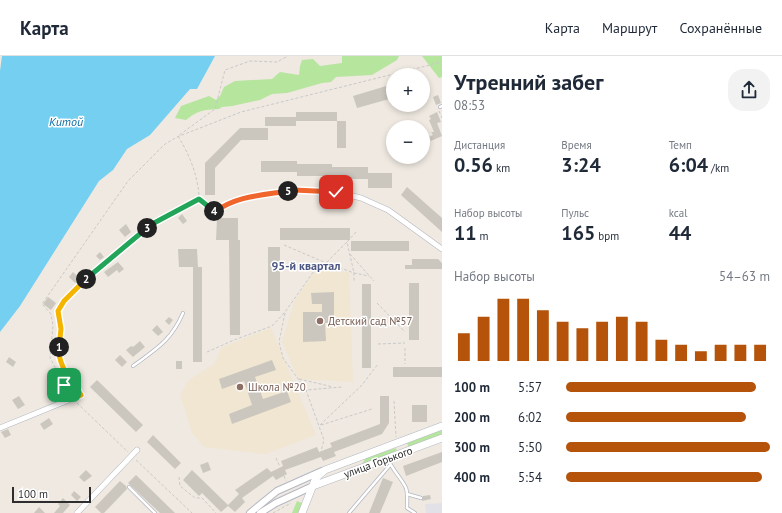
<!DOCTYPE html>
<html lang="ru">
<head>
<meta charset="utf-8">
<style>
	body { margin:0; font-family:"PT Sans",sans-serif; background:#f2f2f3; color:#1f2937; height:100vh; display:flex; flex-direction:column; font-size:15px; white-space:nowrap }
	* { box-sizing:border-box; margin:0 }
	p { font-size:13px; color:#747a83 }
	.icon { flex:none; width:22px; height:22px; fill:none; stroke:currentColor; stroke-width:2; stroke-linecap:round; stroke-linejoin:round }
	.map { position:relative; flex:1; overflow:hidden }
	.sheet { display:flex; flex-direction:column; background:#fff; width:340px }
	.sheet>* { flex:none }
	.fabs { position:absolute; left:386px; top:12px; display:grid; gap:8px }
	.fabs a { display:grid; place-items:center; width:44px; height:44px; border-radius:50%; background:#fff; box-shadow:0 2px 6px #0003; font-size:20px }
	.scale { position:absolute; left:12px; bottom:10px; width:79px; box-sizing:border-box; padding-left:4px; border:2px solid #2e2e2e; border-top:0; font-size:11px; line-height:14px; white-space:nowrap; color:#2e2e2e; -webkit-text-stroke:3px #fff; paint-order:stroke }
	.pin { position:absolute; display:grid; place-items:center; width:34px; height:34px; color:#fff; margin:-17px; border-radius:8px; box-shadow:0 2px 6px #0006 }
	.km { position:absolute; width:20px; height:20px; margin:-10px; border-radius:50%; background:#222; color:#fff; font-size:11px; line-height:20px; text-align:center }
	.round { display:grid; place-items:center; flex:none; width:42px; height:42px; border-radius:16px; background:#f2f2f3 }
	.overview { display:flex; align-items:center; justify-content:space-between; height:68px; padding:0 12px }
	h1 { font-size:22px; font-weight:600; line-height:30px }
	.metrics { display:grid; grid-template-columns:repeat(3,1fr); gap:6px; height:68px; padding:4px 12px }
	.metrics div { display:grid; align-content:center }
	.metrics b { font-size:20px; font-weight:600 }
	.metrics small { font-size:11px; font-weight:400 }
	.metrics p { font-size:11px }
	.chart { height:112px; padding:8px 12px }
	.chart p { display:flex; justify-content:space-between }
	.chart svg { width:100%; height:72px; margin-top:4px; stroke:#b45309; stroke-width:6 }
	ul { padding:0 12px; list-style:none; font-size:13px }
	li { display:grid; grid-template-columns:64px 48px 1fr; align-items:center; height:30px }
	li i { height:10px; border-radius:5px; background:#b45309 }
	header { display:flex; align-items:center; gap:24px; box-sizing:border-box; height:56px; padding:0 20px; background:#fff; border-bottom:1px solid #e0e1e3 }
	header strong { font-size:19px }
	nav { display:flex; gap:22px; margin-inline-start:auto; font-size:14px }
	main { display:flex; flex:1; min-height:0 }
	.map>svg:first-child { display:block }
	.industrial { fill:#e3e1e8 }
	.education { fill:#f0e6d1 }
	.green { fill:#b6e59e }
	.water { fill:#75cff0 }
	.building { fill:#cbc7bf }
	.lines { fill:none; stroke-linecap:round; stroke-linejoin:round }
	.service-casing { stroke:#b4b7c1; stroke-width:4 }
	.minor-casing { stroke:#b4b7c1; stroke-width:6 }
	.tertiary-casing { stroke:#b4b7c1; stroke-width:8 }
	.secondary-casing { stroke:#b4b7c1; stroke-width:8 }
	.path { stroke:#c9c9c9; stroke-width:1; stroke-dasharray:3 2; stroke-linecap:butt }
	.service { stroke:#fff; stroke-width:2.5 }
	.minor { stroke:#fff; stroke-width:5 }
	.tertiary { stroke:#fff; stroke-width:6 }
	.secondary { stroke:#fff; stroke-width:7 }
	.split-1-casing { stroke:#fff; stroke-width:8 }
	.split-2-casing { stroke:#fff; stroke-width:8 }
	.split-3-casing { stroke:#fff; stroke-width:8 }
	.split-4-casing { stroke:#fff; stroke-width:8 }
	.split-5-casing { stroke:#fff; stroke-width:8 }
	.split-6-casing { stroke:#fff; stroke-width:8 }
	.split-1 { stroke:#f5b400; stroke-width:5 }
	.split-2 { stroke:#f5b400; stroke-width:5 }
	.split-3 { stroke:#22a559; stroke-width:5 }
	.split-4 { stroke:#22a559; stroke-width:5 }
	.split-5 { stroke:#f0652b; stroke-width:5 }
	.split-6 { stroke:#f0652b; stroke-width:5 }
	.education-dot { fill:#8d6e63; stroke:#fff; stroke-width:1.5 }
	.labels { text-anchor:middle; stroke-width:3; stroke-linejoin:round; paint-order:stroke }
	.education-label { font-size:11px; fill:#785e54; stroke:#fff; text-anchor:start }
	.street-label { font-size:11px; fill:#2e2e2e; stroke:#fff }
	.water-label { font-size:12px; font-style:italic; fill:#0d6fa3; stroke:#fff }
	.neighbourhood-label { font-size:12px; font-weight:bold; fill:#4d5680; stroke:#fff }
</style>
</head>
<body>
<header>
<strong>Карта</strong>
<nav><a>Карта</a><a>Маршрут</a><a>Сохранённые</a></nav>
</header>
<main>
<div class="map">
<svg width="442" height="457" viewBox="0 0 442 457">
	<rect width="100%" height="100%" fill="#efe9e1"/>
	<path class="industrial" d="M442,447V457H426L425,448Z"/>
	<g class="education">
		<path d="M315,215L349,216L353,326L298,323L282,285L295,244Z"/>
		<path d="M271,272L316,379L265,398L204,391L192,377L180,339L189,324L214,308L222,291Z"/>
	</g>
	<g class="green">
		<path d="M342,0H399L397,4L372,19L336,21L331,26L322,27L287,37L272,38L260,44L232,50L222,51L219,53C202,54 199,54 186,64L175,62L181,50L209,40L216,44L220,40L224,31L235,25L272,23L280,16L299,19L300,10L302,4L313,3L320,10L342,7Z"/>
		<path d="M422,0H442V21L439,22Z"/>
		<path d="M442,374V379L409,392L407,387Z"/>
		<path d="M396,392L397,396L361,409L366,402Z"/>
		<path d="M297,445L302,447L298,457H292Z"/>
	</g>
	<path class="water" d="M2,0H215L197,33H190L150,79L127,93L113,114L99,125L20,250L0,276V15Z"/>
	<g class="building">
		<path d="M393,28V42L357,52L353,40Z"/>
		<path d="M438,39L441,47L436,49L433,41Z"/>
		<path d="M296,56H337V65H346V92H337V65H296V70H265V61H296Z"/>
		<path d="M437,56L441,66L437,67L442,80L431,85L429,81L433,79L431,76H434L429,64L431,63L429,60Z"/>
		<path d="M240,72H268V84H241L215,112V139H205V107Z"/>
		<path d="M261,105H297V108H332V111H368V117H392V132H368V123H332V120H297V116H261Z"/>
		<path d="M407,131L442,162V176L401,139Z"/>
		<path d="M182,158L187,165L183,168L178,162Z"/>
		<path d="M217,162H238V184H240V279H230L229,184H216Z"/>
		<path d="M126,168L131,176L125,181L119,174Z"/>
		<rect x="280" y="172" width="70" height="12"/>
		<rect x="351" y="185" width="58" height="10"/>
		<rect x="268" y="191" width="12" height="64"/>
		<path d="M178,193H197L198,211H202V306H193V211H179Z"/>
		<path d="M100,196L104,201L100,204L96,200Z"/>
		<path d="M412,203H438L442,207V213H405V209H412Z"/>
		<path d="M118,206L124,213L119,217L117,214L108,221L104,216Z"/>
		<path d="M73,216L79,222L75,227L69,221Z"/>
		<rect x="409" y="227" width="10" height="57"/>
		<rect x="362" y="228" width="9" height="84"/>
		<path d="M334,236V267H325L326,285L303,286V256H322V248H312L311,237Z"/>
		<path d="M48,241L56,247L51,254L43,248Z"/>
		<path d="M169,261L173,264L169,269L165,265Z"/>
		<path d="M157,269L163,276L158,280L152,274Z"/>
		<path d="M140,285L145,291L133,301L126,294L131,290L133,291Z"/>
		<path d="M120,299L127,306L122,311L115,304Z"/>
		<path d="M9,301L16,306L13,311L6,306Z"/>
		<path d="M272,304L276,314L255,321L263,343L287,335L291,346L232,368L229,358L252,349L244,325L222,333L219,323Z"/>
		<rect x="176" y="305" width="6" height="8"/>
		<rect x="393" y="311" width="49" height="10"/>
		<path d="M97,324L143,369L136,376L90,331Z"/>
		<path d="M19,340L25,349L18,353L12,344Z"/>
		<path d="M380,340H389V367L382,378L334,396L336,400L323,405L321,401L285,414L287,418L276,424L273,420L242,442L245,446L235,456L228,450L221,456L202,437L199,440L183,424L192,414L228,449L239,438L235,434L267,412L271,416L283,410L281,405L317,391L319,396L332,391L330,387L380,368Z"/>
		<rect x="412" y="349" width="15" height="17"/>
		<path d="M49,362L53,368L44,374L40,368Z"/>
		<path d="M8,373L11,379L5,382L1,376Z"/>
		<path d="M153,379L181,407L175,413L147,386Z"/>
		<path d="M442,396V406L406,420L403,410Z"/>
		<path d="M208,406L211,414L203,417L200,409Z"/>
		<path d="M86,414L92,420L84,426L79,421Z"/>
		<path d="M136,419L175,457H160L128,427Z"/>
		<path d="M383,422L393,426L380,457H369Z"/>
		<path d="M120,425L126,430L127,433L104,457H101L95,451Z"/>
		<path d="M74,435L81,441L77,445L71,439Z"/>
		<path d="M430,439L431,443L422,445L423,440Z"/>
		<path d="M63,442L70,449L63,457H54L60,450L58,448Z"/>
		<path d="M39,451L45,457H34Z"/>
	</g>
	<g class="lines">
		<g class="service-casing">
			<g id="service">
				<path d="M440,51L442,50"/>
				<path d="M133,310C156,293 171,285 183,257"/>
				<path d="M388,403C392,414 401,421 406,432C408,438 407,445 407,452L415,457"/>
				<path d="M129,431L155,457"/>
				<path d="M407,438L421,442"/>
				<path d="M349,457L390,409"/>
			</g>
		</g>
		<g class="minor-casing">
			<g id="minor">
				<path d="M211,162L221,152L247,141L294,134L336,136L361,142L388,154L442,193"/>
				<path d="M0,372L81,339L62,310L58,297L61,273L58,255L64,245L88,222L153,167L199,143L215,156"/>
				<path d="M77,457L137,394"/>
			</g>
		</g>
		<g class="tertiary-casing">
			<g id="tertiary">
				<path d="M250,457L277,435L322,415"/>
				<path d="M260,457L276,447L313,430"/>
			</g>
		</g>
		<g class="secondary-casing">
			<g id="secondary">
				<path d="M313,430L442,382"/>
				<path d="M302,457L315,424L319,419L325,414L442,370"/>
			</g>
		</g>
		<g class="path">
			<path d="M439,55L442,62"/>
			<path d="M199,139C197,117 189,98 178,80L215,53L225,14L250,5L277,6L288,0"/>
			<path d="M356,176L347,186L354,217L369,220"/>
			<path d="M284,189L319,204L354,217V226"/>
			<path d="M350,198L374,225"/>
			<path d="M377,247L405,276"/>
			<path d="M285,257L279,286L283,302L306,334L324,384L321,395"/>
			<path d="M378,288L405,287"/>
			<path d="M405,292V308"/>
			<path d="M207,296L234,284L272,270L285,256L314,215L326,207L347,186"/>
			<path d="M299,323L329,330L332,331"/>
			<path d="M289,330L306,334L342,331"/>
			<path d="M70,338L50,302L53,270L51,258L42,248L128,125L165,88L177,81L241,56L442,6"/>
			<path d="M394,345L396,381"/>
			<path d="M77,347L128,396"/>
			<path d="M320,369L362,329L378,308"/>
			<path d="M321,369L372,353"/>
			<path d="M276,402L280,411"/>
			<path d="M136,404L192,457"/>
			<path d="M284,420L286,425"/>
			<path d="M179,421L180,430L195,442H202L216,457"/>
			<path d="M273,457L291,447"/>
		</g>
		<use href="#service" class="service"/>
		<use href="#minor" class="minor"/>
		<use href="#tertiary" class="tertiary"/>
		<use href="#secondary" class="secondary"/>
	</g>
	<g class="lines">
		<g class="split-1-casing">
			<path id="split-1" d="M59,291C57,309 72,325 81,339L73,342L64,329"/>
		</g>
		<g class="split-2-casing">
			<path id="split-2" d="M59,291L61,273L58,255L64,245L86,223"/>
		</g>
		<g class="split-3-casing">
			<path id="split-3" d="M86,223L147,172"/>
		</g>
		<g class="split-4-casing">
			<path id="split-4" d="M147,172L154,167L199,143L214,155"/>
		</g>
		<g class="split-5-casing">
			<path id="split-5" d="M214,155L215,156C235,140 264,139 288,135"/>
		</g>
		<g class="split-6-casing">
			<path id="split-6" d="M288,135L294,134L336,136"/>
		</g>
		<use href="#split-1" class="split-1"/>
		<use href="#split-2" class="split-2"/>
		<use href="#split-3" class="split-3"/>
		<use href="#split-4" class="split-4"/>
		<use href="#split-5" class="split-5"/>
		<use href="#split-6" class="split-6"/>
	</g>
	<g class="education-dot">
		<circle cx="320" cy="265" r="4"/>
		<circle cx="240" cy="331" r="4"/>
	</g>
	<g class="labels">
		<g class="education-label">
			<text x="328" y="269">Детский сад №57</text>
			<text x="248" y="335">Школа №20</text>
		</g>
		<g class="street-label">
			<text transform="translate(378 406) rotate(-20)" y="4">улица Горького</text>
		</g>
		<g class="water-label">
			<text x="66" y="70">Китой</text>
		</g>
		<g class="neighbourhood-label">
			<text x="306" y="214">95-й квартал</text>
		</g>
	</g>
</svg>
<div class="fabs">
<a>+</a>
<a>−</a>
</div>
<div class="scale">100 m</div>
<div class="pin" style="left:64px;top:329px;background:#1e9e55"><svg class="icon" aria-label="arrive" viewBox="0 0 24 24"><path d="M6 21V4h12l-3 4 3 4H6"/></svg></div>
<div class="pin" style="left:336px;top:136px;background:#d93025"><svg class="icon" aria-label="check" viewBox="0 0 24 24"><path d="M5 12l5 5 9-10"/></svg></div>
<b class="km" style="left:59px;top:291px">1</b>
<b class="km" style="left:86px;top:223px">2</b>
<b class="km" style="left:147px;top:172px">3</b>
<b class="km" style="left:214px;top:155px">4</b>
<b class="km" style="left:288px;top:135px">5</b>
</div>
<section class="sheet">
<div class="overview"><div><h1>Утренний забег</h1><p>08:53</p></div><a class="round"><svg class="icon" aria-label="share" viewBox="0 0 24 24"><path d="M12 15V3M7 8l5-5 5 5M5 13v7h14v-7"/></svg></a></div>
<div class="metrics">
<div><p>Дистанция</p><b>0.56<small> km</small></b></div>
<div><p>Время</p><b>3:24</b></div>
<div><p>Темп</p><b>6:04<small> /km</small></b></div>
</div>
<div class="metrics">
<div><p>Набор высоты</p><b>11<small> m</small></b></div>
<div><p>Пульс</p><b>165<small> bpm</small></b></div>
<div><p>kcal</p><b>44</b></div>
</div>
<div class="chart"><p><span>Набор высоты</span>54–63 m</p>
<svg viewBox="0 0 160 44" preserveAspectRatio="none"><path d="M5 44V27M15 44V17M25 44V6M35 44V6M45 44V13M55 44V20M65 44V24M75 44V20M85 44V17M95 44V20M105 44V31M115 44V34M125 44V38M135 44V34M145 44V34M155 44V34"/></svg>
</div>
<ul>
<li><b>100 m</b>5:57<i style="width:93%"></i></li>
<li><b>200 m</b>6:02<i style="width:88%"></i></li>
<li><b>300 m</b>5:50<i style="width:100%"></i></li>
<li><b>400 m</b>5:54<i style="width:96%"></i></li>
</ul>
</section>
</main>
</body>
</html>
